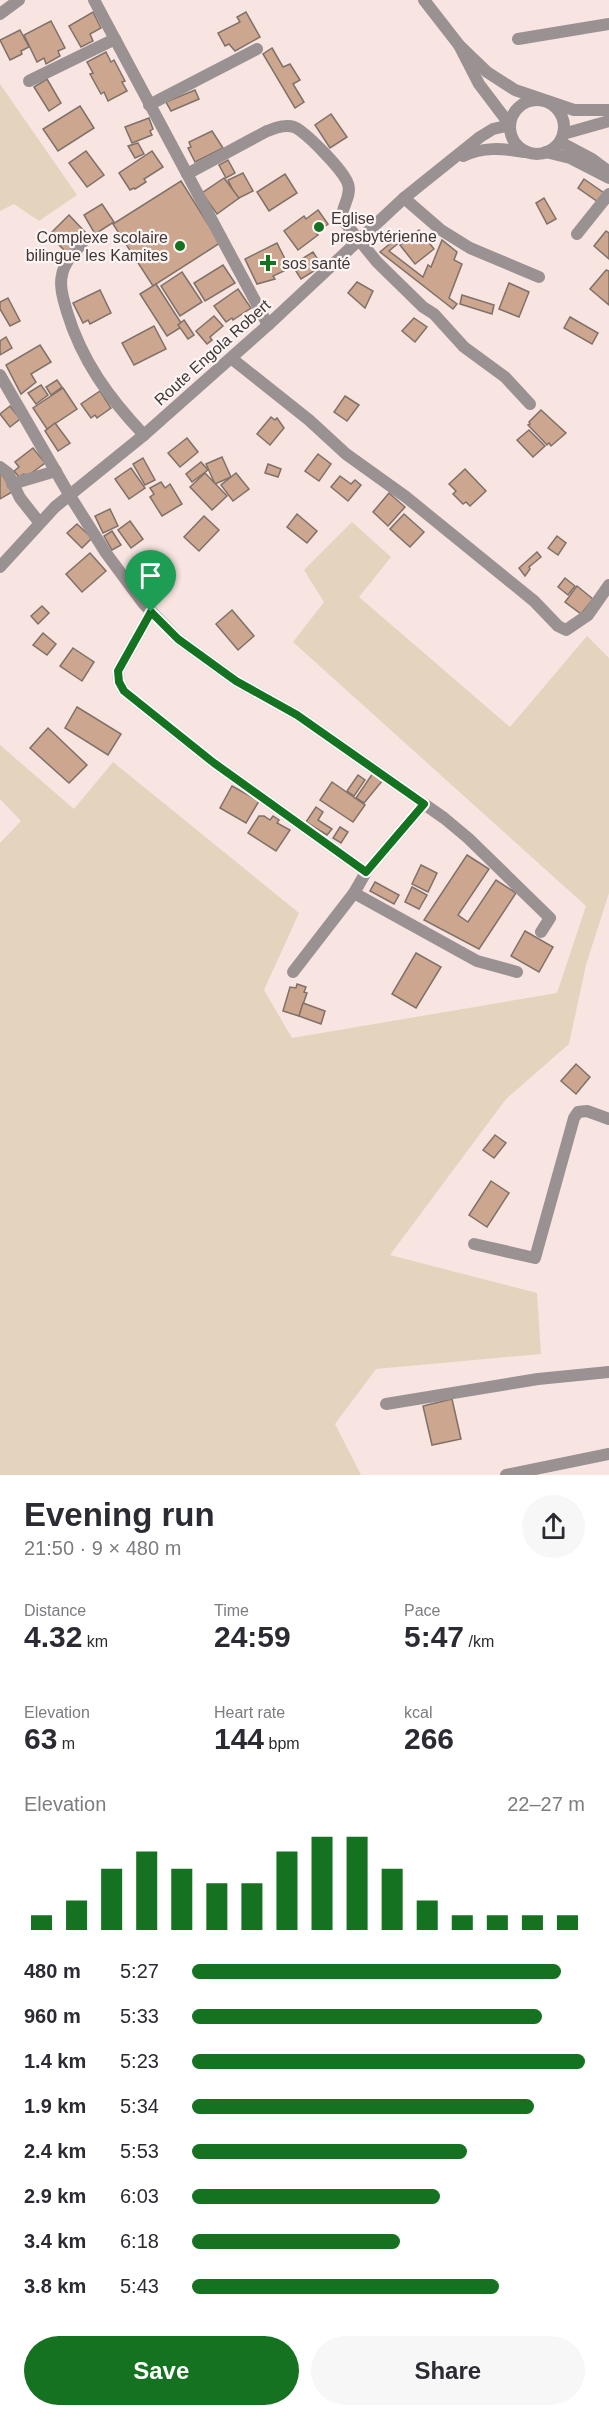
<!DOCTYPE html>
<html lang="en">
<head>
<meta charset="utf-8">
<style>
	body { margin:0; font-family:Helvetica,sans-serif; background:#f7f7f7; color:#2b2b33; height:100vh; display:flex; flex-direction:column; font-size:22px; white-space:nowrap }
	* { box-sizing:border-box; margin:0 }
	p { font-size:20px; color:#7c7c81 }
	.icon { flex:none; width:33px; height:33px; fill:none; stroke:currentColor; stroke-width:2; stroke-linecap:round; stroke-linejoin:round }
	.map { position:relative; height:1475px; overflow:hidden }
	.sheet { display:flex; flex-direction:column; background:#fff; flex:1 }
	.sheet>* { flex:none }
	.pin { position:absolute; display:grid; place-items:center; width:51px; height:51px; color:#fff; margin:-62px -26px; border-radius:50% 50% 50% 0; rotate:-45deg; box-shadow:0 0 6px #0007 }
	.pin .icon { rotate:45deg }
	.round { display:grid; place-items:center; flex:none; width:63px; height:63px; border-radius:32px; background:#f7f7f7 }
	.summary { display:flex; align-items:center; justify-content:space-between; height:102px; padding:0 24px }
	h1 { font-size:33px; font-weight:600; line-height:45px }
	.metrics { display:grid; grid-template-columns:repeat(3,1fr); gap:9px; height:102px; padding:6px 24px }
	.metrics div { display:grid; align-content:center }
	.metrics b { font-size:30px; font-weight:600 }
	.metrics small { font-size:16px; font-weight:400 }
	.metrics p { font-size:16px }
	.chart { height:168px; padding:12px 24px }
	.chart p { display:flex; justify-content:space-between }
	.chart svg { width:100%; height:108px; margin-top:6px; stroke:#147221; stroke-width:6 }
	.primary-button { display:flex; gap:12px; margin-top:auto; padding:12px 24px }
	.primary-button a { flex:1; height:69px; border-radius:36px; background:#147221; color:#fff; font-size:24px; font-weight:600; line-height:69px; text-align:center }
	.primary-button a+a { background:#f7f7f7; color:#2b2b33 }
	ul { padding:0 24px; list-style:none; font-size:20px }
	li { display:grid; grid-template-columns:96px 72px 1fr; align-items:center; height:45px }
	li i { height:15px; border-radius:8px; background:#147221 }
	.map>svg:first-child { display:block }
	.green { fill:#e4d4be }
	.building { fill:#cca68f; stroke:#7f7168; stroke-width:1.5 }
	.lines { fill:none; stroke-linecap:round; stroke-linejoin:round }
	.minor { stroke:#999192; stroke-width:12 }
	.route-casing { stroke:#fff; stroke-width:12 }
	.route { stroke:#147221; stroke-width:8 }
	.poi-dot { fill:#147221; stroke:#fdf5f3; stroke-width:2 }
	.labels { text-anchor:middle; stroke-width:4.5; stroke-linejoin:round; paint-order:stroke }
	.poi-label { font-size:16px; fill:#3f3736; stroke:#fdf5f3; text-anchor:start }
	.street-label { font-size:16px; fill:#3f3736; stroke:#fdf5f3 }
</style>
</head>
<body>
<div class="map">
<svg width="609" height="1475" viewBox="0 0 609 1475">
	<rect width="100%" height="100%" fill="#f8e4e1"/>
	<g class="green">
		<path d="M0,84L77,195L39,221L14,204L0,211Z"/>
		<path d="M352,522L391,557L359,597L510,727L587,636L609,658V893L586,965L569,1044L506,1099L390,1255L537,1293L541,1354L376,1369L335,1424L361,1475H0V843L21,821L0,799V745L74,809L113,762L299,913L264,990L292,1038L557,993L586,906L293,642L324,602L304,570Z"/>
	</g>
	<g class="building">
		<path d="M93,12L101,28L90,34L93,41L81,47L69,26Z"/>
		<path d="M246,12L260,37L235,51L229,44L225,46L218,33L240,22L237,17Z"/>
		<path d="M51,21L65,48L58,51L60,56L46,64L44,58L37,62L24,35Z"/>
		<path d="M20,30L29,47L21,51L22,54L10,60L0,40Z"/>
		<path d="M272,48L283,67L290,64L300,80L293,84L304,102L295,108L263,54Z"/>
		<path d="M106,52L111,62L114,60L125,81L122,82L127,91L108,101L104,92L101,94L90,74L93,73L87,62Z"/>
		<path d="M47,79L61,103L49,111L34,87Z"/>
		<path d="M195,90L199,99L171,111L166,102Z"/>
		<path d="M80,106L94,128L58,151L43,129Z"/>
		<path d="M331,114L347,137L330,148L315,125Z"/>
		<path d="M149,118L153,129L150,131L152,135L132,143L125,127Z"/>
		<path d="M212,131L223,148L195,162L188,148L191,147L189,142Z"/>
		<path d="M138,143L144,154L135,158L128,146Z"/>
		<path d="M86,151L104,175L87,187L69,163Z"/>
		<path d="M152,151L163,167L144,179L146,182L135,189L134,188L130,190L119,173Z"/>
		<path d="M228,160L235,173L226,178L219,165Z"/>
		<path d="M243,173L253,191L237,199L228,180Z"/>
		<path d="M285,174L297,193L269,211L257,192Z"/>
		<path d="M224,178L239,198L217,214L202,193Z"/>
		<path d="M584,179L607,195L601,204L578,188Z"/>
		<path d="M181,181L220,243L153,286L113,224Z"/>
		<path d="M544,198L556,219L547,224L536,203Z"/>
		<path d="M102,204L114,222L95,234L84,215Z"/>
		<path d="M318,210L328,224L316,233L318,235L298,250L284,231L304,216L306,219Z"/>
		<path d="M69,215L86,233L67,253L49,235Z"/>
		<path d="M419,230L434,249L415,264L400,245Z"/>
		<path d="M606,231L609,233V259L594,246Z"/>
		<path d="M398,237L401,241L389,251L423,277L428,265L431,267L442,240L457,252L454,260L462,264L449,298L457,304L453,309L380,252Z"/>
		<path d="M277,243L287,263L286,270L273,276L275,279L257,284L245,259Z"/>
		<path d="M313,252L322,266L301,279L292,265Z"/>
		<path d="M223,265L235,283L205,301L194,283Z"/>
		<path d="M606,270L609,271V305L590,289Z"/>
		<path d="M182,272L202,302L180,316L161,286Z"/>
		<path d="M357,282L373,291L365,308L348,293Z"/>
		<path d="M509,283L529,292L519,317L499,309Z"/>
		<path d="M156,284L183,326L167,336L140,294Z"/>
		<path d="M238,289L251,308L233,320L232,318L226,322L214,306Z"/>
		<path d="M100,290L111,313L90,324L88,320L83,323L73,303Z"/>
		<path d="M462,295L494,305L492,314L460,304Z"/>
		<path d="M8,298L20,321L10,326L0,309V302Z"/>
		<path d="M214,316L223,326L210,337L212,340L207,344L196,331Z"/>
		<path d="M570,317L598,333L592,344L564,328Z"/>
		<path d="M414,318L427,327L415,342L402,331Z"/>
		<path d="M184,320L194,335L188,339L178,325Z"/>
		<path d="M154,326L166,349L134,365L122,343Z"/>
		<path d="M6,337L12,348L0,355V341Z"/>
		<path d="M40,345L51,362L31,374L36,382L21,394L6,365Z"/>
		<path d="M57,380L62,387L51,395L46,387Z"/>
		<path d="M41,385L48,395L36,404L28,393Z"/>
		<path d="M63,388L77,409L47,429L33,408Z"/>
		<path d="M100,391L111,408L97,418L95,415L91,418L81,404Z"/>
		<path d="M345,396L359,405L347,421L334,412Z"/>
		<path d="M10,406L20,419L10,427L0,414Z"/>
		<path d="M541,410L566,433L551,446L549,443L547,445L528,425L530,424L529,422Z"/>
		<path d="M271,417L275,420L277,418L284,428L270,445L257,434Z"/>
		<path d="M55,423L70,443L58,451L45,431Z"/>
		<path d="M529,430L545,446L533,457L517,440Z"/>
		<path d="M187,438L198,452L180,467L168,453Z"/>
		<path d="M33,448L45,463L26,477L24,474L19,477L14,471L19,467L15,462Z"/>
		<path d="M318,454L331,464L319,481L305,471Z"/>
		<path d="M222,457L231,477L215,484L206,464Z"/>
		<path d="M143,458L155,480L145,485L133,464Z"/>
		<path d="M201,462L208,470L192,482L186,474Z"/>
		<path d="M268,464L281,469L278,477L265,473Z"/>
		<path d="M131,468L145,488L129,499L115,479Z"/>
		<path d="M465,469L486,491L470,506L466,502L463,504L453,494L456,491L449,484Z"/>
		<path d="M205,473L227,496L212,510L190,487Z"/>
		<path d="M236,473L249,489L233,501L221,485Z"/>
		<path d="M2,474L12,492L0,499V475Z"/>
		<path d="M340,476L351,484L355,480L361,485L348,501L331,487Z"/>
		<path d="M161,482L165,488L170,484L182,504L162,516L150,497L154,494L150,488Z"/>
		<path d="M389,493L405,507L388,526L373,512Z"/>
		<path d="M110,509L118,526L103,533L95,516Z"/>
		<path d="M297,514L317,531L307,543L287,527Z"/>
		<path d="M404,514L424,532L410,547L390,529Z"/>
		<path d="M204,516L219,530L199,551L184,537Z"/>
		<path d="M130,521L143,539L131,548L118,530Z"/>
		<path d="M77,524L92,538L82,548L67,533Z"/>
		<path d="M112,531L121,545L112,550L104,536Z"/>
		<path d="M557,536L566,543L558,555L548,548Z"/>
		<path d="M147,552L152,559L136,571L131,564Z"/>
		<path d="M537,552L541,557L529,567L530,569L525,576L519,568Z"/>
		<path d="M90,553L106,571L82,592L66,574Z"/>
		<path d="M565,578L575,586L568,595L558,587Z"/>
		<path d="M577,586L593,599L581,614L565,602Z"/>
		<path d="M42,606L49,613L38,624L31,616Z"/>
		<path d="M232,610L254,636L238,650L216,624Z"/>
		<path d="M43,633L56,644L47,655L33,645Z"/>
		<path d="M73,648L94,662L82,681L60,666Z"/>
		<path d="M77,707L121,734L108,755L65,728Z"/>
		<path d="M48,728L87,765L69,783L30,748Z"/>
		<path d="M373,773L383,780L364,803L356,798Z"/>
		<path d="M358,775L365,780L354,796L347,791Z"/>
		<path d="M332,782L365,805L353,822L320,800Z"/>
		<path d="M232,786L259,801L246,823L220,808Z"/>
		<path d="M316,807L323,812L318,820L332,829L327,835L306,822Z"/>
		<path d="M259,816H264L270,820L273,816L279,820L277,823L290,830L276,851L248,833Z"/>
		<path d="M340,827L348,832L341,843L333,838Z"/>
		<path d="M467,855L489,869L458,915L468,922L496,880L516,893L479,949L424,920Z"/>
		<path d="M421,865L437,873L428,892L412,884Z"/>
		<path d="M375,882L399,895L394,904L370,891Z"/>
		<path d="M412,887L427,895L419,909L405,902Z"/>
		<path d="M525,931L553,947L539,972L511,956Z"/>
		<path d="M416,953L441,967L416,1008L392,994Z"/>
		<path d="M297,984L306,987L304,992L307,993L299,1016L283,1011L290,987L296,988Z"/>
		<path d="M303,1003L325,1011L321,1024L299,1016Z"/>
		<path d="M576,1064L590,1077L576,1094L561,1081Z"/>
		<path d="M495,1135L506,1143L494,1158L483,1150Z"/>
		<path d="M491,1181L509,1193L487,1227L469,1215Z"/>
		<path d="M452,1399L461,1439L432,1445L423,1406Z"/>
	</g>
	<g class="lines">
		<g class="minor">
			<path d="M94,0L268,325"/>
			<path d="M424,0L459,45L487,72L515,90L574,110H609"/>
			<path d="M0,14L19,0"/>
			<path d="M518,39L609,24"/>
			<path d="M29,81L115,39"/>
			<circle cx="537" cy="127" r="27"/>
			<path d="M149,105L257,49"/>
			<path d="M563,134L609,121"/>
			<path d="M560,142L592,159L608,171"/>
			<path d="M546,152L570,158L609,178"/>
			<path d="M463,156C483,147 502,148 524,152"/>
			<path d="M187,174L267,131C276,128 285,124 294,127C306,132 344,171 348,184C352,196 341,207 342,219L377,262L423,307L434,314L464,347L505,377L530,404"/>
			<path d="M404,198L441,230L470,248L539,277"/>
			<path d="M577,234L609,194"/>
			<path d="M84,241C76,251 64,262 62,275C59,287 64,301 67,312C82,361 109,398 144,435"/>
			<path d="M231,358L309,420L346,454L406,497L534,601L558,626L566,630L588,615L609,585"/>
			<path d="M0,375L70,496L106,553L143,603L178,639L236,681L297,715L444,818L468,838L550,918L541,932"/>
			<path d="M0,467L8,473L20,498L39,522"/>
			<path d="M12,484L56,471"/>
			<path d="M0,567L55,507L144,435L268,325L404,198L480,137L493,129L510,125L479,84L459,45"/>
			<path d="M151,612L118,671L119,682L124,691L214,763L366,872"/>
			<path d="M354,893L477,961L517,972"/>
			<path d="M293,972L354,893L366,872L424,804"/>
			<path d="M474,1244L535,1258L574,1118L578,1112L587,1111L609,1119"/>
			<path d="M386,1404L538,1379L609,1372"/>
			<path d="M506,1475L609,1454"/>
		</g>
	</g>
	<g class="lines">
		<g class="route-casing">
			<path id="route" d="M151,612L178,639L236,681L297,715L424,804L366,872L214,763L124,691L119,682L118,671Z"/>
		</g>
		<use href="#route" class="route"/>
	</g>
	<g class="poi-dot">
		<circle cx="319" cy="227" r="6"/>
		<circle cx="180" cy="246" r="6"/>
		<path d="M265 254h6v6h6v6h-6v6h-6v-6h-6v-6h6z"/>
	</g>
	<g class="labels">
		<g class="poi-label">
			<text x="331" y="224">Eglise<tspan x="331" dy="18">presbytérienne</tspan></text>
			<text x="168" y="243" text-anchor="end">Complexe scolaire<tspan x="168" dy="18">bilingue les Kamites</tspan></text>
			<text x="282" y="269">sos santé</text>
		</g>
		<g class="street-label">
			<text transform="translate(212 352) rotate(-42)" y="6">Route Engola Robert</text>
		</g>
	</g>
</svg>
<div class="pin" style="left:151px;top:612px;background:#1e9e55"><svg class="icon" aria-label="arrive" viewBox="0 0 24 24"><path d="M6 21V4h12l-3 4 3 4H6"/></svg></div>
</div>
<section class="sheet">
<div class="summary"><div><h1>Evening run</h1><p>21:50 · 9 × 480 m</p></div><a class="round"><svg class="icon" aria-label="share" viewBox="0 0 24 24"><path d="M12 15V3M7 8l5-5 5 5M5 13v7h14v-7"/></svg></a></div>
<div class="metrics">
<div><p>Distance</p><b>4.32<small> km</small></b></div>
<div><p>Time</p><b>24:59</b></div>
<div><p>Pace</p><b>5:47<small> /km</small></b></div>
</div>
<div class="metrics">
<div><p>Elevation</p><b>63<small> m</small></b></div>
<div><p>Heart rate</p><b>144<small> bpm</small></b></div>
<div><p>kcal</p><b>266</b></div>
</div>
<div class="chart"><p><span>Elevation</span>22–27 m</p>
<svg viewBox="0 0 160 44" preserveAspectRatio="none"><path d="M5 44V38M15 44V32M25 44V19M35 44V12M45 44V19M55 44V25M65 44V25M75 44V12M85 44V6M95 44V6M105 44V19M115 44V32M125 44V38M135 44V38M145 44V38M155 44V38"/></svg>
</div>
<ul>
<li><b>480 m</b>5:27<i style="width:94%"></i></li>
<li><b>960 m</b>5:33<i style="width:89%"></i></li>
<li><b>1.4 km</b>5:23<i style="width:100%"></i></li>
<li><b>1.9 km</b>5:34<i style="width:87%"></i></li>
<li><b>2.4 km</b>5:53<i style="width:70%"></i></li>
<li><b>2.9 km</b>6:03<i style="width:63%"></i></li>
<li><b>3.4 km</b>6:18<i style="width:53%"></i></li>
<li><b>3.8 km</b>5:43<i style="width:78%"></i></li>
</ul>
<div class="primary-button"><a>Save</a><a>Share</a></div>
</section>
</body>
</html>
